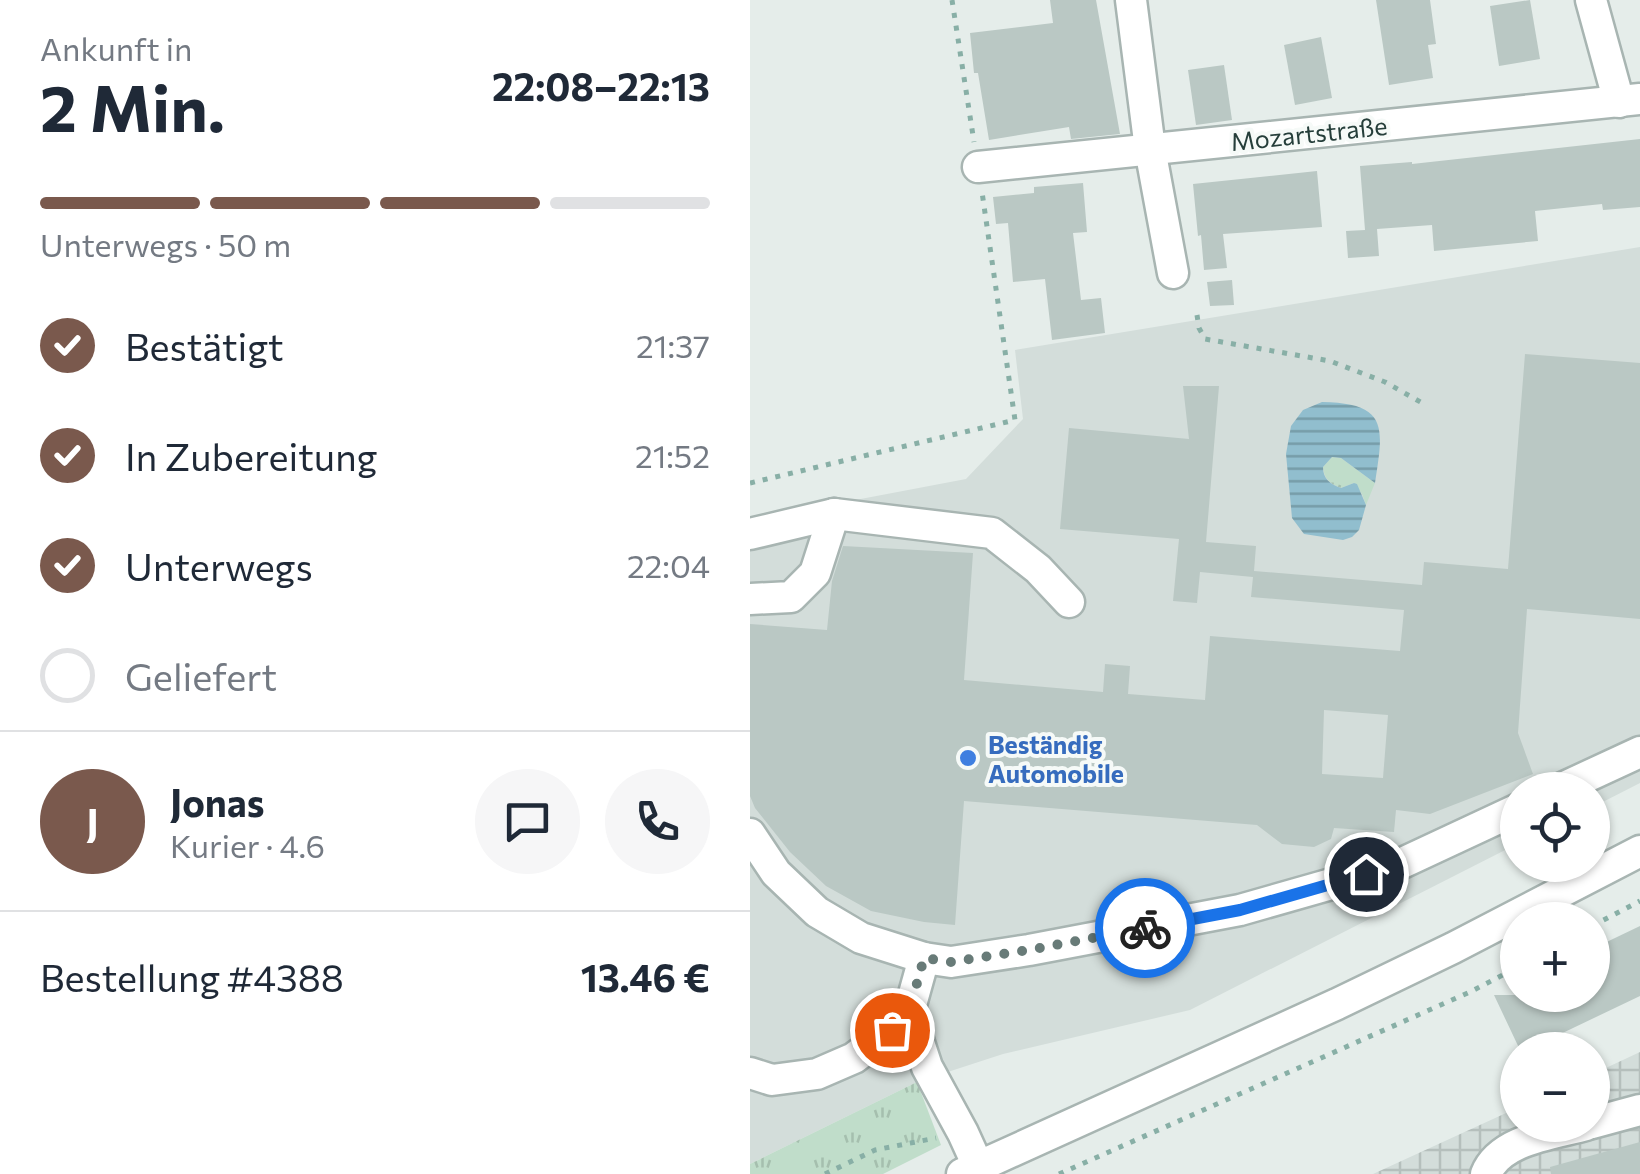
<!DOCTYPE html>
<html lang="de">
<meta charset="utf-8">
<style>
:root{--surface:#fff;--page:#f6f6f7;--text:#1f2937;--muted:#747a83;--line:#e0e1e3;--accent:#7a594d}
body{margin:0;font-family:Commissioner,sans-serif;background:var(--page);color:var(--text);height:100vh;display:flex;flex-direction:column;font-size:38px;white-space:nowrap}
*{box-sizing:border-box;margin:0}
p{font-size:32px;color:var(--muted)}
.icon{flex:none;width:55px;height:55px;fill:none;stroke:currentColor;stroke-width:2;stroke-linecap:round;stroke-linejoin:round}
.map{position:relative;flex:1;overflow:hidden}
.details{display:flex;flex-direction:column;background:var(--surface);width:750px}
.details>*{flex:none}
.tools{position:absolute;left:750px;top:772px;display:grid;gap:20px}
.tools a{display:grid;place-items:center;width:110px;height:110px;border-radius:50%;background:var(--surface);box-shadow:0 2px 8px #0004;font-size:50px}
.pin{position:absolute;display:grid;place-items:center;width:85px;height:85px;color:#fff;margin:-42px;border:5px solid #fff;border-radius:50%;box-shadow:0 2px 10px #0007}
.courier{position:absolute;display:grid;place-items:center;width:100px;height:100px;margin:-50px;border:8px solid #1a73e8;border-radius:50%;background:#fff;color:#222;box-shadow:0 2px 12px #0007}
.overview em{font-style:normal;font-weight:700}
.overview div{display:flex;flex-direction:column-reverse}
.overview{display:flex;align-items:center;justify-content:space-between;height:170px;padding:0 40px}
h1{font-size:65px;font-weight:700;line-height:75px}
.bar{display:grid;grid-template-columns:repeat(4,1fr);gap:15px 10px;align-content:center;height:120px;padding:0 40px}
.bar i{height:12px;border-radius:8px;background:var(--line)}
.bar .selected{background:var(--accent)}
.bar p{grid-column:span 4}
.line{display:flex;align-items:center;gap:25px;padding:0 40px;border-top:2px solid var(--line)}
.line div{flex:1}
.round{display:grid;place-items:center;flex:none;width:105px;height:105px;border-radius:52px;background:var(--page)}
ol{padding:0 40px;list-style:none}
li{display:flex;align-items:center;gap:30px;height:110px}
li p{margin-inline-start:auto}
li .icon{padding:10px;border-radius:50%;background:var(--accent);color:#fff;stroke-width:4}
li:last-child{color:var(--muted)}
li i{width:55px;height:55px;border:5px solid var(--line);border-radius:50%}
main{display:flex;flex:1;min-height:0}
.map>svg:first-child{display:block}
.built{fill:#d3ddda}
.industrial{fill:url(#industrial-grid)}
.grass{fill:url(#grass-tufts)}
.water{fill:url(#water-rules)}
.building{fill:#bac8c4;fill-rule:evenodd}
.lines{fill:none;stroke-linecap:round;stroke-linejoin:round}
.minor-casing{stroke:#a8b5b2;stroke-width:35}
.path{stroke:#88afa6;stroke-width:5;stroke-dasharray:5 8;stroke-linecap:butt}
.minor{stroke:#fff;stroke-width:30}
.done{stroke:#687b78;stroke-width:10;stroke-dasharray:0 18}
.route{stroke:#1a73e8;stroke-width:12}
.shop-dot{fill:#3f7fe0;stroke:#f6faf8;stroke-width:4}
.labels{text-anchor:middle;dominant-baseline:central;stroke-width:8;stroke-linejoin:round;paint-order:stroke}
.street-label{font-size:25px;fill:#253e3a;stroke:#f6faf8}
.shop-label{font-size:25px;font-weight:bold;fill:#366cbe;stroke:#f6faf8;text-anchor:start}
</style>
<main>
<section class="details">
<div class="overview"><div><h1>2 Min.</h1><p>Ankunft in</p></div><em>22:08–22:13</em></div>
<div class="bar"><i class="selected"></i><i class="selected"></i><i class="selected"></i><i></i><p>Unterwegs · 50 m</p></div>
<ol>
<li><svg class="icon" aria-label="check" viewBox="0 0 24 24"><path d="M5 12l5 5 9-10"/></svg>Bestätigt<p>21:37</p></li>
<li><svg class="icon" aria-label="check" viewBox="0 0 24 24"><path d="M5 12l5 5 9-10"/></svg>In Zubereitung<p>21:52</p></li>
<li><svg class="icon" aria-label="check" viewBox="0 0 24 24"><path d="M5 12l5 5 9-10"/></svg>Unterwegs<p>22:04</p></li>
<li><i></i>Geliefert</li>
</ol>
<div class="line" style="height:180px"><b class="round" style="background:var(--accent);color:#fff">J</b><div><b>Jonas</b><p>Kurier · 4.6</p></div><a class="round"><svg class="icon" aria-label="chat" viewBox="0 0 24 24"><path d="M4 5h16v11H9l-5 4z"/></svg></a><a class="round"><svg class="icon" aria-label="phone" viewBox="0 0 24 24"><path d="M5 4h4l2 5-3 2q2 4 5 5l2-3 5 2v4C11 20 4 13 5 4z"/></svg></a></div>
<div class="line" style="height:130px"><div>Bestellung #4388</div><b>13.46 €</b></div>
</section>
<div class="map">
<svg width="890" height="1174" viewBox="0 0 890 1174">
<defs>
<pattern id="industrial-grid" width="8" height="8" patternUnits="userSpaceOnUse" patternTransform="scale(2.5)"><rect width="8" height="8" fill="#d3ddda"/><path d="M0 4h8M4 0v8" fill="none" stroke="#b5bfbc"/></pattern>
<pattern id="grass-tufts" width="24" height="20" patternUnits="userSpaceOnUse" patternTransform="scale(2.5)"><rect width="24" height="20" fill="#c0ddca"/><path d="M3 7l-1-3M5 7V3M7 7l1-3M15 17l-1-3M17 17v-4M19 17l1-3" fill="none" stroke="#a5bfae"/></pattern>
<pattern id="water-rules" width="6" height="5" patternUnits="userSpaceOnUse" patternTransform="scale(2.5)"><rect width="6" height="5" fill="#91bece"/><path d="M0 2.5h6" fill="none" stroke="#769ca8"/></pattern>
</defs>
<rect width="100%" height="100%" fill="#e5edea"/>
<!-- built -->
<path class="built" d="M890,247V783L843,807L842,790H768L767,844L440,1010L253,1054L167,1082L0,1164V520L216,479L273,419L265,350Z"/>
<!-- industrial -->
<path class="industrial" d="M890,1052V1174H623L767,1108L768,1125H842L843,1074Z"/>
<!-- grass -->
<g class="grass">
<path d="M582,457L591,458L625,483L616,505L612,494L604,483L591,488C580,484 574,479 573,467Z"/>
<path d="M167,1082L191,1145L133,1174H0V1164Z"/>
</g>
<!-- water -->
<path class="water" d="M572,402C640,403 633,429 625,483L591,458L582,457L573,467C573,479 580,484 591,488L604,483L607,484L616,505L609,530L602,537L593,540L554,534L542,518L536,454L541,426L553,410Z"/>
<!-- building -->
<g class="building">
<path d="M300,0H346L370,134L321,139L319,127L239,140L228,73H224L220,33L303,23Z"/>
<path d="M626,0H680L686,44L678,45L683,78L639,85Z"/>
<path d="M780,0L790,59L749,66L740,6Z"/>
<path d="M571,37L582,98L545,105L534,45Z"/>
<path d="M474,65L482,120L446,125L438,70Z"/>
<path d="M890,139V207L853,210L852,204L785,211L788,241L684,251L682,225L627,229L629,256L598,258L596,231L615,230L610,166L662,162V164Z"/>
<path d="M567,171L572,227L473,234L477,268L454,270L451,235L448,236L443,184Z"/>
<path d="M333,183L337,232L323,233L331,300L351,298L355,333L302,340L295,279L263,282L258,223L246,224L243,197L284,193V187Z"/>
<path d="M482,280L484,305L460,306L457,282Z"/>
<path d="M775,354L890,363V619L777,609L768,733L783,774L680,814L646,810L644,832L584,828L581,839L564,847L532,844L507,825L214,801L205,925L174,922L121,911L76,886L40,852L5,808L0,796V624L77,630L82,581L93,546L223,553L214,680L353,692L355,664L380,666L378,694L455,700L460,636L650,651L654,610L501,597L503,577L450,572L447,603L423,601L429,539L310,529L319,428L439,439L433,386H469L456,542L506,546L504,571L672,585L674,562L758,569ZM574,710L638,715L633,778L572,774Z"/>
<path d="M890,926V996L777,1050H770L744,995H842V949Z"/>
<path d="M890,1142V1174H801L800,1167Z"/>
</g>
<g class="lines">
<defs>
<g id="minor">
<path d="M381,0L400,149L423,273"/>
<path d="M841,0L869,102"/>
<path d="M228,167L890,99"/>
<path d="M0,534L84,514"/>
<path d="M0,599L41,597L65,573L84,514L242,533L288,569L319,602"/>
<path d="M808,790L890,752"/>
<path d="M0,834L26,873L67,912L111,938L174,958L201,962L279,950L490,910L648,865L768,809"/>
<path d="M159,1012L177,1067L213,1133L228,1166"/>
<path d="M0,1073L22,1080L67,1074L104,1058L142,1029L159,1012L174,958"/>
<path d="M842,1123L890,1110"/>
<path d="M212,1174L587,1004L703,948L890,851"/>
<path d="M736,1174C750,1139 804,1134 836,1125"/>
</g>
</defs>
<!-- minor casing -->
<use href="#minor" class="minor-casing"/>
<!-- path -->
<g class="path">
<path d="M202,0L224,142"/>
<path d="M447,315L449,328L455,339L580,361L635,382L674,404"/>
<path d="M0,483L265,420L232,192"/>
<path d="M842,926L890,901"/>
<path d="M75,1174L125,1150L186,1138"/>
<path d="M309,1174L720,992L768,967"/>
</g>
<!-- minor -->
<use href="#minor" class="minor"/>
</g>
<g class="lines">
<!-- done -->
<path class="done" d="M142,1030L159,1012L174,958L201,962L279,950L395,928"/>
<!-- route -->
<path class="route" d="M395,928L490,910L616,874"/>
</g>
<!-- markers -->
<circle class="shop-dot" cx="218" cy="758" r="10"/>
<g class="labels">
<!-- street labels -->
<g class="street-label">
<text transform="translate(559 133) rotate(-6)">Mozartstraße</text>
</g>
<!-- shop labels -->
<g class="shop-label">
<text x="238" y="744">Beständig<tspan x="238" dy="29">Automobile</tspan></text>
</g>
</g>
</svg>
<div class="tools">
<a><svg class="icon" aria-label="locate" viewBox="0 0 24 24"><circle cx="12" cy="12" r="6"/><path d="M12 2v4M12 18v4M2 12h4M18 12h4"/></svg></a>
<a>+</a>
<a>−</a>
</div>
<div class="pin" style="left:142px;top:1030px;background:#ea580c"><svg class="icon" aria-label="bag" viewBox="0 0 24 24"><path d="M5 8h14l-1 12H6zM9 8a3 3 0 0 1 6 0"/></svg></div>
<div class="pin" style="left:616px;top:874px;background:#1f2937"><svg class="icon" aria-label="home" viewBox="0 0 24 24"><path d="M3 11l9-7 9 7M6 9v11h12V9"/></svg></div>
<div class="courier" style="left:395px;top:928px"><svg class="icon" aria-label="bike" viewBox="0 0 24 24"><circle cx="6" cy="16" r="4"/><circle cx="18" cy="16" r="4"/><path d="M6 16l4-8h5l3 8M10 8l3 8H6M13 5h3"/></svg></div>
</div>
</main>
